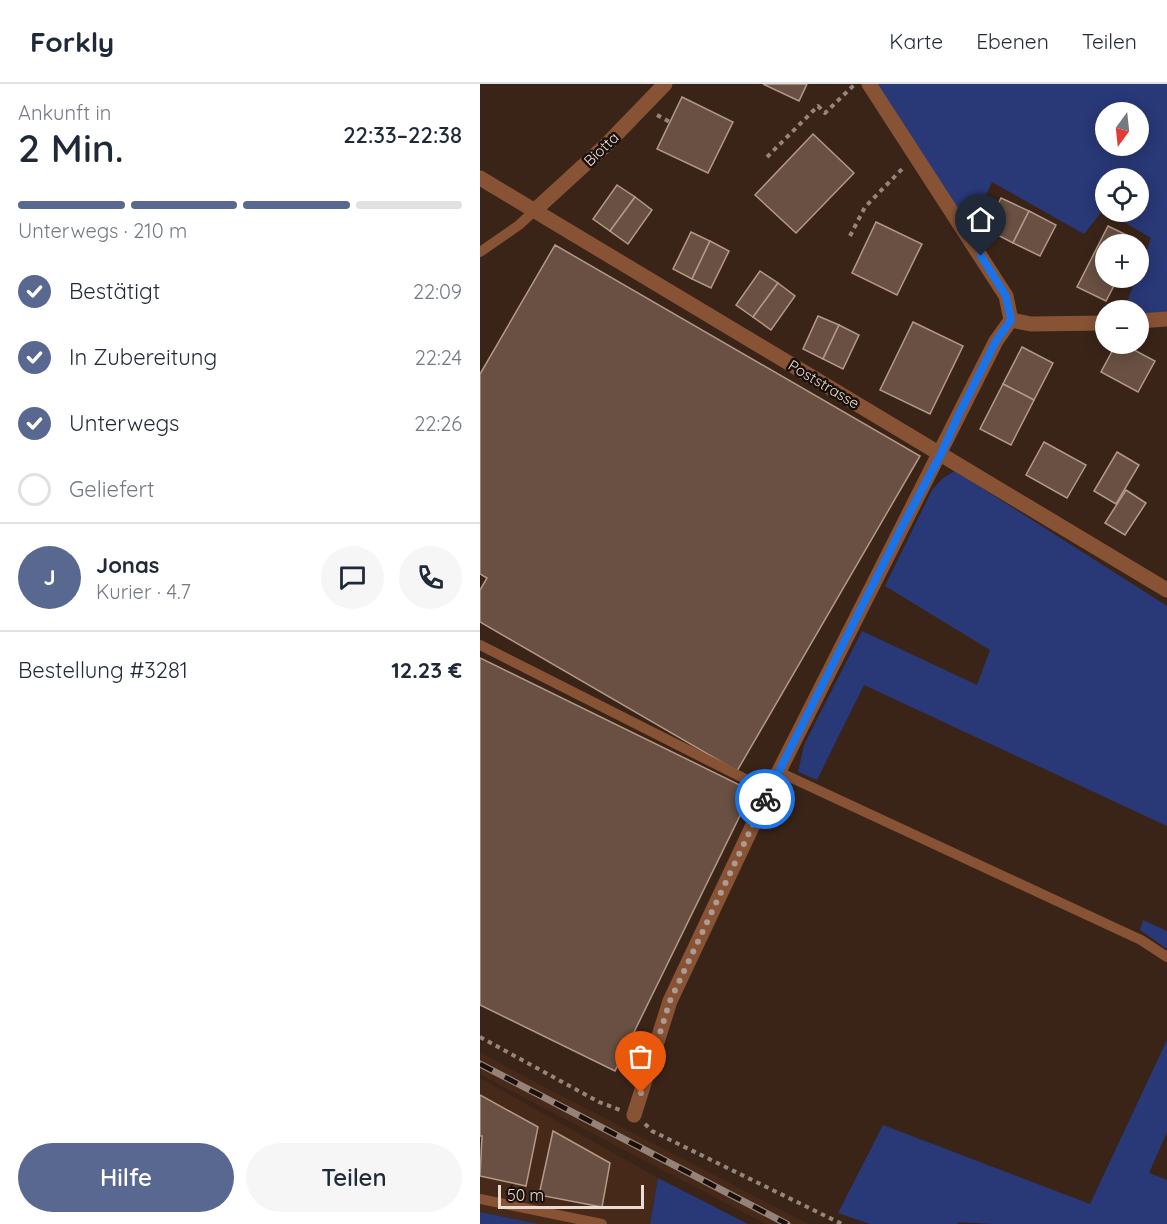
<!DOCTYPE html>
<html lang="de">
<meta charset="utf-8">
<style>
:root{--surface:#fff;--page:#f6f6f7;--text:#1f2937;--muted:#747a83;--line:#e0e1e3;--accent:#586890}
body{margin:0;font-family:Quicksand,sans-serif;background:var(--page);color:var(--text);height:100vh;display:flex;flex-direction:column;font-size:22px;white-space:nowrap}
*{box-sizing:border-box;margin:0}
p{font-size:20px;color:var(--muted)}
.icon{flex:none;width:33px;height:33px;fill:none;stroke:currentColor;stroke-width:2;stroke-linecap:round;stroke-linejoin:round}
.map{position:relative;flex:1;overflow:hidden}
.side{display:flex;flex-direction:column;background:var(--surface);width:480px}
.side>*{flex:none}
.needle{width:39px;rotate:195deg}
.fabs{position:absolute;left:615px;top:18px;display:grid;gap:12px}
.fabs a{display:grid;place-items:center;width:54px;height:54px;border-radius:50%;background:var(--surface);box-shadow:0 3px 15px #0003;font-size:30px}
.scale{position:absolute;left:18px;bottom:15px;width:146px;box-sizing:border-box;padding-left:6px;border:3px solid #eadbd3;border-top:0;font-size:16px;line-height:21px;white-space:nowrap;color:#eadbd3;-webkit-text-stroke:4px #1a100b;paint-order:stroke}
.pin{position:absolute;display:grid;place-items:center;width:51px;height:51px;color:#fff;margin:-62px -26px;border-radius:50% 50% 50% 0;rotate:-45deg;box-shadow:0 0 6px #0007}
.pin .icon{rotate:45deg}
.courier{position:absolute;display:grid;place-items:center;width:60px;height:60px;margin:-30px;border:4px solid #1a73e8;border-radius:50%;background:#fff;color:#222;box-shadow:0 2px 8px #0007}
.head em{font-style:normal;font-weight:600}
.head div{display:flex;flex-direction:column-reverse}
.head{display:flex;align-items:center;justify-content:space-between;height:102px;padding:0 18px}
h1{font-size:39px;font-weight:600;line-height:45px}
.bar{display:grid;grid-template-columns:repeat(4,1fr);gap:9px 6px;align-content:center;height:72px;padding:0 18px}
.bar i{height:8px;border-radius:4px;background:var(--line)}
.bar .selected{background:var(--accent)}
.bar p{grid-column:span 4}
.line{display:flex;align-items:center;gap:15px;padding:0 18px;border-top:2px solid var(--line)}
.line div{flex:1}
.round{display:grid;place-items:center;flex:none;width:63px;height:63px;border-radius:32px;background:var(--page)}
ol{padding:0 18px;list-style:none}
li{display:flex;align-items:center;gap:18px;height:66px}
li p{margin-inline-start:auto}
li .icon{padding:6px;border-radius:50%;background:var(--accent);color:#fff;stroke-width:4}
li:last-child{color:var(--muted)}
li i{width:33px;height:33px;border:3px solid var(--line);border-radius:50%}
.cta{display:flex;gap:12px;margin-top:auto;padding:12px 18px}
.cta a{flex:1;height:69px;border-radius:36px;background:var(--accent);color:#fff;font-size:24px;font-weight:600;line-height:69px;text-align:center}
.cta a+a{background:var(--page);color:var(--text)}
header{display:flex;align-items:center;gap:36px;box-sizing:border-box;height:84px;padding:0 30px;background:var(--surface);border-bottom:2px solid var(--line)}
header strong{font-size:28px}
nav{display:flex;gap:33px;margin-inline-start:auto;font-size:21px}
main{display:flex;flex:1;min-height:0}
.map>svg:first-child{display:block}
.built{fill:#462919}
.green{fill:#293877;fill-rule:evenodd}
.building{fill:#695042;stroke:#b49888;stroke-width:1.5}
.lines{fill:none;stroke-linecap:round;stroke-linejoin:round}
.path{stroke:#97857b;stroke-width:4;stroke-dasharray:4.5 4.5;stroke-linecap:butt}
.service{stroke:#885334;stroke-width:10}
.minor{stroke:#885334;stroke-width:15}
.rail-casing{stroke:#958379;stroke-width:7}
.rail{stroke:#1a100b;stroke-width:4.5;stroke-dasharray:14;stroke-linecap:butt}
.done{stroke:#ac9b92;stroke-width:6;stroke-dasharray:0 10.8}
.route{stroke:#1a73e8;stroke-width:8}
.labels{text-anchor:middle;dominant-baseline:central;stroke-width:5;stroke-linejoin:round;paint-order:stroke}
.street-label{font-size:15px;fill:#eadbd3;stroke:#1a100b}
</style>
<header>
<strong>Forkly</strong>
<nav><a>Karte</a><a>Ebenen</a><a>Teilen</a></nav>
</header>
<main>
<section class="side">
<div class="head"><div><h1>2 Min.</h1><p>Ankunft in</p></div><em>22:33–22:38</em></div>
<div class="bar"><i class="selected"></i><i class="selected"></i><i class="selected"></i><i></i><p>Unterwegs · 210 m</p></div>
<ol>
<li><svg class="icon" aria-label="check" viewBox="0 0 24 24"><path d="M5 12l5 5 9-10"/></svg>Bestätigt<p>22:09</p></li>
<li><svg class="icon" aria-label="check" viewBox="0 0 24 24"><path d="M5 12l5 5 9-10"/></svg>In Zubereitung<p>22:24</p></li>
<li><svg class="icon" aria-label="check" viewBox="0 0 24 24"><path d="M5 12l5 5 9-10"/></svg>Unterwegs<p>22:26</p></li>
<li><i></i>Geliefert</li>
</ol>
<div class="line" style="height:108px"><b class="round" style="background:var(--accent);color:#fff">J</b><div><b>Jonas</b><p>Kurier · 4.7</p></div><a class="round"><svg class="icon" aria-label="chat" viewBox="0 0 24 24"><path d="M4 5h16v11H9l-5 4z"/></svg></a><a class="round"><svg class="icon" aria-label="phone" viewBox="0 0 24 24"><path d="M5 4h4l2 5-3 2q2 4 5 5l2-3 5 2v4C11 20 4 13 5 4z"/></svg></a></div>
<div class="line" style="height:78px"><div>Bestellung #3281</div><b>12.23 €</b></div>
<div class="cta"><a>Hilfe</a><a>Teilen</a></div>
</section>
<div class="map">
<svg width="687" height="1140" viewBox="0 0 687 1140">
<rect width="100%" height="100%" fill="#3a2418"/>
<!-- built -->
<g class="built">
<path d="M0,968L28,984L328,1140H286L18,1000L0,990Z"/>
<path d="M0,994L178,1094L170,1140H59L0,1128Z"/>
</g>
<!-- green -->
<g class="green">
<path d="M389,0H687V235L659,237L658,226H644L656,194H658L659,188L671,154L627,128H658V94H626L625,127L623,126L604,150L512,98L488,152ZM626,28H658V62H626Z"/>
<path d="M475,387L687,522V742L384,601L337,696L318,688L324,661L382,547L497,601L510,566L405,502L452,406L463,394Z"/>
<path d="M663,836L687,847V865L660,846Z"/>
<path d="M687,956V1048L669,1089L687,1096V1140H512L479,1138L477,1140H390L358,1129L403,1041L610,1120Z"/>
<path d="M178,1094L268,1140H170Z"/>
<path d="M0,1128L59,1140H0Z"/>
</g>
<!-- building -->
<g class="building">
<path d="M283,0H327L319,17Z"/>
<path d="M202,13L253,38L228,89L177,65Z"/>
<path d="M333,50L374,89L316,149L275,111Z"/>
<path d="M137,101L155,113L130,147L113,135Z"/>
<path d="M155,113L172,126L148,160L130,147Z"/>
<path d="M521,114L549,127L533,159L506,145Z"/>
<path d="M549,127L576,141L560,172L533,159Z"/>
<path d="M396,138L442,160L417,211L372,189Z"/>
<path d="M628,142L657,156L655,160H626V194H638L626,217L597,203Z"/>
<path d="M211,148L230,157L212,195L193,185Z"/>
<path d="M230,157L249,167L231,204L212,195Z"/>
<path d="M75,161L440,372L257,687L0,538V506L7,494L0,490V290Z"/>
<path d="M280,187L298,199L273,233L256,221Z"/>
<path d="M298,199L315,212L291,246L273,233Z"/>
<path d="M338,232L359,241L343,275L323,265Z"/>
<path d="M433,238L483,262L450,330L400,306Z"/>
<path d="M359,241L379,251L363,285L343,275Z"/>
<path d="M636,260H643L675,277L658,308L621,288Z"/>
<path d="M542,263L573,279L554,316L523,300Z"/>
<path d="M523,300L554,316L531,361L500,345Z"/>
<path d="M564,358L606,381L587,414L546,391Z"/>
<path d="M637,368L659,381L636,420L614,407Z"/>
<path d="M646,406L666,419L645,451L625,439Z"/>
<path d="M0,574L272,707L135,987L0,921Z"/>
<path d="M0,1011L58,1043L46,1102L0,1092L2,1052H0Z"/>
<path d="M73,1047L130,1079L122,1123L59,1111Z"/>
</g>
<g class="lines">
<!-- path -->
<g class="path">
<path d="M177,31L190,38"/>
<path d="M287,73L338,22L345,29L374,1"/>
<path d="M370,152L385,123L424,83"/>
<path d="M0,953L119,1018L140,1026"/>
<path d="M165,1040L172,1047L362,1140"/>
</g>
<!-- service -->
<g class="service">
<path d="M0,168L39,141L54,127"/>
<path d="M0,561L289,707"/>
<path d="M299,688L661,856L687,873"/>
<path d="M0,1115L122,1140"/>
</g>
<!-- minor -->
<g class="minor">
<path d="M389,0L526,212L531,236"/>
<path d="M0,94L687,506"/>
<path d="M54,127L126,61L185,0"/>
<path d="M658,237L687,235"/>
<path d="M154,1031L190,917L289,707L516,257L531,236L551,240L626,239"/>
</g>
<defs>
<path id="rail" d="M0,980L307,1140"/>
</defs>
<!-- rail casing -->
<use href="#rail" class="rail-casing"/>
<!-- rail -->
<use href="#rail" class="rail"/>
</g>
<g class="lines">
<!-- done -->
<path class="done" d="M161,1009L190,917L285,715"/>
<!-- route -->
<path class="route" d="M285,715L423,441L461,370L479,330L516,257L531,236L526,212L501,172"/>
</g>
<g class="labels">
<!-- street labels -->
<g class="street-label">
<text transform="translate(121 65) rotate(-44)">Biotta</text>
<text transform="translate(344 300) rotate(31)">Poststrasse</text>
</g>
</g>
</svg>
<div class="fabs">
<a><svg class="needle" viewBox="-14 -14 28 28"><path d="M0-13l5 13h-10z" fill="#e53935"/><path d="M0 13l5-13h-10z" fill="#747a83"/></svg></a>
<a><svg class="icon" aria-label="locate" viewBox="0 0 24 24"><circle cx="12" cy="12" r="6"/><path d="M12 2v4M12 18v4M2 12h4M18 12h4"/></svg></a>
<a>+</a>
<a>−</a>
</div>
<div class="scale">50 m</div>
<div class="pin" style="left:161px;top:1009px;background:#ea580c"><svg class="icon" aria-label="bag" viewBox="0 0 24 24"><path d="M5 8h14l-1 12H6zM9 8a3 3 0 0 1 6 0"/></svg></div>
<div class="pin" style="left:501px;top:172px;background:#1f2937"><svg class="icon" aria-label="home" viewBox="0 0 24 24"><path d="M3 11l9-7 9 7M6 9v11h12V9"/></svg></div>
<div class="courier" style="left:285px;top:715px"><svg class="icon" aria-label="bike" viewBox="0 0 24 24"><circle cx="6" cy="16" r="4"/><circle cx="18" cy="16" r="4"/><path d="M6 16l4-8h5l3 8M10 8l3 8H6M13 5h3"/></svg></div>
</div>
</main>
